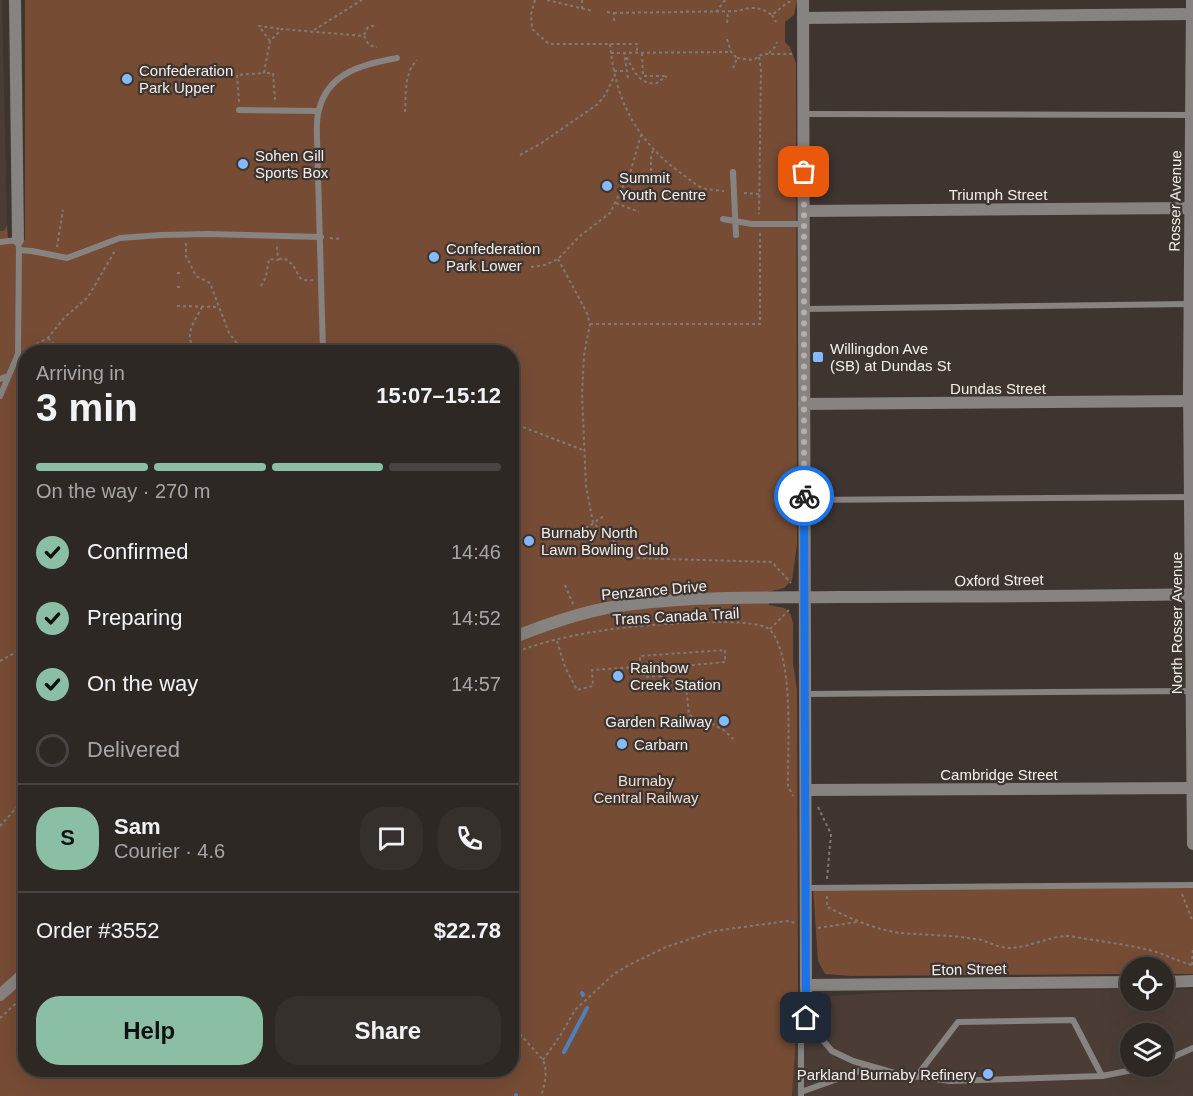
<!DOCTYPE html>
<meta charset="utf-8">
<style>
:root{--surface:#2e2825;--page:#36302d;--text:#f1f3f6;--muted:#a7a6a7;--line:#494442;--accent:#8abfa5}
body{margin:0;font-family:Arial,sans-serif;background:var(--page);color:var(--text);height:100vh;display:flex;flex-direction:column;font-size:22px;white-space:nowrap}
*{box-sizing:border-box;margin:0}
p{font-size:20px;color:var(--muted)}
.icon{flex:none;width:33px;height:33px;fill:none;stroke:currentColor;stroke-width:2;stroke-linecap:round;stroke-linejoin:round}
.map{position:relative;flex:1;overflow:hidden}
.details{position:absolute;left:18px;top:345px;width:501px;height:732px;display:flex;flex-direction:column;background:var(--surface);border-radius:24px;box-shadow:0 6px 24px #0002,0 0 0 2px var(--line)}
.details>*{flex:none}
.tools{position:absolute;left:1120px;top:957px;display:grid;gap:12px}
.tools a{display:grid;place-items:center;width:54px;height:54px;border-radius:50%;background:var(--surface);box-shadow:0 6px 24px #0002,0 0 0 2px var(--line);font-size:30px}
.pin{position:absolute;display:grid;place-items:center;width:51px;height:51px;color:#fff;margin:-26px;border-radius:12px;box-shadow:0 3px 9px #0006}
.courier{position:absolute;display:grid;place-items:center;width:60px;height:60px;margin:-30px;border:4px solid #1a73e8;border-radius:50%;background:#fff;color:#222;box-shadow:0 2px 8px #0007}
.summary em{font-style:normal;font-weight:600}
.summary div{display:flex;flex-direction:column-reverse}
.summary{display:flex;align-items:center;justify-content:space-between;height:102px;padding:0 18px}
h1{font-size:39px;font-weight:600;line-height:45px}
.bar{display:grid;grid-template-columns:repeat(4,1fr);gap:9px 6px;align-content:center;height:72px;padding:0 18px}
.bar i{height:8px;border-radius:4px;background:var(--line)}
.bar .selected{background:var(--accent)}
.bar p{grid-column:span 4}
.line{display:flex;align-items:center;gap:15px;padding:0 18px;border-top:2px solid var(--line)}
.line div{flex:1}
.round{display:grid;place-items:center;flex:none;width:63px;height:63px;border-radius:24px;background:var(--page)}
ol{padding:0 18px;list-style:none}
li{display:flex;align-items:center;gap:18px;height:66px}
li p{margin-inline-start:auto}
li .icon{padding:6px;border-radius:50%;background:var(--accent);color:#111;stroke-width:4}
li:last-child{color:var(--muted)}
li i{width:33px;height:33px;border:3px solid var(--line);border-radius:50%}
.action{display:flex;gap:12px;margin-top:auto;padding:12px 18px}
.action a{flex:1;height:69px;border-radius:24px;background:var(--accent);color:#111;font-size:24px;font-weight:600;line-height:69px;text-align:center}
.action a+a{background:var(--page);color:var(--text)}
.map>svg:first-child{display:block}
.built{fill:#4b3d36;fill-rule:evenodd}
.green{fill:#764c35;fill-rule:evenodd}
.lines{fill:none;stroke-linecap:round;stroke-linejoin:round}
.stream{stroke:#4f80bc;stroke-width:4}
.path{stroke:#817975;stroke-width:2;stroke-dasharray:3 3;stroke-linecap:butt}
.service{stroke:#878380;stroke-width:6}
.minor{stroke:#878380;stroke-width:12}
.tertiary{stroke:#878380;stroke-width:12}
.done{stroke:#b5aeab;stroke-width:6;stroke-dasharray:0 10.8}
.route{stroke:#1a73e8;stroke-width:8}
.poi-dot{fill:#86bbfb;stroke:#3e3531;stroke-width:2}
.labels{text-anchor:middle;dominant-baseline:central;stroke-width:4.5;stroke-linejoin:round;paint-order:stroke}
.poi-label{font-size:15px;fill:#f5efec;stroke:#3e3531;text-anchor:start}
.street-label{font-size:15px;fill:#f5efec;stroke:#3e3531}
.park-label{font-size:15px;fill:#f1dcd1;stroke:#3e3531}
</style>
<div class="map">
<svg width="1193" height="1096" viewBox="0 0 1193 1096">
<rect width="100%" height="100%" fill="#3e3531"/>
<!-- built -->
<g class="built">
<path d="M0,0H2L7,225L4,231H0Z"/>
<path d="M1131,989V1000H1164V989H1193V1096H792L798,1005L821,1006L825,999L832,996L894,992ZM1131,1034H1164V1066H1131Z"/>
</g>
<!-- green -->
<g class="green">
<path d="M25,0H797L794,15L785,22V42L790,47L796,63L797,544L792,580L784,588L768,592L769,605L785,608L791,615L793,623V663L797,690L798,1005L792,1096H0V231H4L7,225L8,238L25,240ZM26,352H512V1070H26Z"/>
<path d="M1193,885V974H1164V968H1131V974L851,976L825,974L818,961L813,887Z"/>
</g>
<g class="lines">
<!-- stream -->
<g class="stream">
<path d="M582,993L583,995"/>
<path d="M564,1052L587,1008"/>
<path d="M516,1095V1096"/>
</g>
<!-- path -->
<g class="path">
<path d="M535,0L531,14L532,29L549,44H637V53"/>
<path d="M547,0L593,11"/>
<path d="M582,0V9"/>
<path d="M607,12L614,13V24"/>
<path d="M716,12L725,0"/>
<path d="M614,13L739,11C752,6 760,7 772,15L788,2H791"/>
<path d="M772,15L776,22"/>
<path d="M727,23L728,11"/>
<path d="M314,30L362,0"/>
<path d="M364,35L368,27L377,25"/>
<path d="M364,36L369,45L377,47"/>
<path d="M727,39L731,52L737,58L732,71"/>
<path d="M270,41L259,26L282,29"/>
<path d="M610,44C615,99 636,141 682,174C688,178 694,184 701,187C707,190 717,190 724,191"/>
<path d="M611,53L731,52"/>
<path d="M642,53L643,76H665"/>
<path d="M769,53L775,47L777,42"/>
<path d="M759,57L761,70L759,214"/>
<path d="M737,58L753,60L763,54H793"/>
<path d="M614,71H626"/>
<path d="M628,78L624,53C634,69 636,82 655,84L667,76"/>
<path d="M275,100L273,73H264L270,41L282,29L364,36"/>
<path d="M239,102L237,75L264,73"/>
<path d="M405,112C406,94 404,73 417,60"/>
<path d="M520,155L540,144L598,104L605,95L615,75"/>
<path d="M651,183V157L653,150"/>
<path d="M744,193L759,194"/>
<path d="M616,203L639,212"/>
<path d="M330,238L342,239"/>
<path d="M186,243V256L196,276L210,283L229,333L236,342L251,352"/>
<path d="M57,247L63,210"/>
<path d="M279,259L284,258L293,265L300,278L308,281L313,280"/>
<path d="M558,259L587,313L590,324L584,355L582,394L586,486L593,523L633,558L772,562L791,583"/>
<path d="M531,267L545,265L558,259L580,236L610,213L631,170L641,135"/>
<path d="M177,273H180"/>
<path d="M261,286L266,277L269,259L278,260L277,246"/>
<path d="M177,287H180"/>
<path d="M177,306L218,307"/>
<path d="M590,324H760V233"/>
<path d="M48,338L62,352"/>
<path d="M26,350L48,338L64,318L88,297L116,249"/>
<path d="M199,352C181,339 194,322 202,307"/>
<path d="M512,423L583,450"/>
<path d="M569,535C586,530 590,525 604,516"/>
<path d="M565,585L573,604"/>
<path d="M770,629L789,610"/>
<path d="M557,641L565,667L577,690L593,686L592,670L640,667L643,666L644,677L662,676V668L725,662V650L640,656V667"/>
<path d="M512,654C536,643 573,635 600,631C625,626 756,614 770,630C795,657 787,750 788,786L793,796"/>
<path d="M0,661L26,647"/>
<path d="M662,676L663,681L679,680L686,686L689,715L715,725L725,731L733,739"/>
<path d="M818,807L831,834L827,879"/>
<path d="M0,826L26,797"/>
<path d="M1182,894L1193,922"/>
<path d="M827,896V907C850,918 875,930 901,933C926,935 951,935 975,939C987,940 999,949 1011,948C1031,947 1049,936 1069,936C1097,941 1126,944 1153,951C1167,955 1179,962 1193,965"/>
<path d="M818,928L857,922"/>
<path d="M1192,965L1193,947"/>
<path d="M0,1018L26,994"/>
<path d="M512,1025L543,1060C548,1073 545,1083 541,1096"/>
<path d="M543,1060L560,1036L575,1010L614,974L629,965L666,947L714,931L787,921L795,923"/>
</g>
<!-- service -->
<g class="service">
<path d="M239,110L318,111"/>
<path d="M803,114L1191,115"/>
<path d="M733,172L736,235"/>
<path d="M723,219L752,224H803"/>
<path d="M0,242L18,240L19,250L18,354L0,396"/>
<path d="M19,250L32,251L67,258L120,238L161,235L208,234L321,237"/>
<path d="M804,309L1190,304"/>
<path d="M323,352L317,139C317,129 316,119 319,110C328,72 364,64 397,58"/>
<path d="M0,379L8,376"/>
<path d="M805,500L1191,497"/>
<path d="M805,694L1192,691"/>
<path d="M806,888L1193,885"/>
<path d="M1164,1061L1193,1048"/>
<path d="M916,1077L958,1022L1073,1020L1102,1076"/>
<path d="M801,1092L871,1067"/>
<path d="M801,1096V1035L807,1022L832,1051L853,1061L898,1074L950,1081L1102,1076L1153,1066"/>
</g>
<!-- minor -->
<g class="minor">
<path d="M15,0L18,240"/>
<path d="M1192,0L1189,389L1193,844"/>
<path d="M803,18L1193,14"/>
<path d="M804,211L1193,208"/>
<path d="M804,404L1193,401"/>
<path d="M512,638C542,626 574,614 607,608C682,595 762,598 838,597C956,596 1075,597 1193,594"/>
<path d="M806,790L1193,788"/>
<path d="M1164,982L1193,981"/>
<path d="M0,995L26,972"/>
<path d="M807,1022L806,985L1131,982"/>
</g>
<!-- tertiary -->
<path class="tertiary" d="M803,0L806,985"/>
</g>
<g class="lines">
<!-- done -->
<path class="done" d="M804,172V496"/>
<!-- route -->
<path class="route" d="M804,496L806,1018"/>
</g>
<!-- markers -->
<g class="poi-dot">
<circle cx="127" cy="79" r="6"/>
<circle cx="243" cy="164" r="6"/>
<circle cx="607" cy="186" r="6"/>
<circle cx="434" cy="257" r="6"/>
<rect x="812" y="351" width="12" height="12" rx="3"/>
<circle cx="529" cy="541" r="6"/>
<circle cx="618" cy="676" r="6"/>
<circle cx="724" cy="721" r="6"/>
<circle cx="622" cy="744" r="6"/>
<circle cx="988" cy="1074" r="6"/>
</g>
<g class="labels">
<!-- poi labels -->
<g class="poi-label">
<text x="139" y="70">Confederation<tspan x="139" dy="17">Park Upper</tspan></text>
<text x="255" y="155">Sohen Gill<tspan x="255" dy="17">Sports Box</tspan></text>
<text x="619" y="177">Summit<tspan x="619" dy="17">Youth Centre</tspan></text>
<text x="446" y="248">Confederation<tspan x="446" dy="17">Park Lower</tspan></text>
<text x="830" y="348">Willingdon Ave<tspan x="830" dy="17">(SB) at Dundas St</tspan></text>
<text x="541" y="532">Burnaby North<tspan x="541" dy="17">Lawn Bowling Club</tspan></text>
<text x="630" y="667">Rainbow<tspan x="630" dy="17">Creek Station</tspan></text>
<text x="712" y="721" text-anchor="end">Garden Railway</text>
<text x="634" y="744">Carbarn</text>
<text x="976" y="1074" text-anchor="end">Parkland Burnaby Refinery</text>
</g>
<!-- street labels -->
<g class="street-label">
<text x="998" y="194">Triumph Street</text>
<text transform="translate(1175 201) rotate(-89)">Rosser Avenue</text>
<text x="998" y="388">Dundas Street</text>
<text transform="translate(999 580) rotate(-1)">Oxford Street</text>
<text transform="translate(654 590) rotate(-5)">Penzance Drive</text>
<text transform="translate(676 616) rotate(-3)">Trans Canada Trail</text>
<text transform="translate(1176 623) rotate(-90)">North Rosser Avenue</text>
<text x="999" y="774">Cambridge Street</text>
<text transform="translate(969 969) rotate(-1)">Eton Street</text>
</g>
<!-- park labels -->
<g class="park-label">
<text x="646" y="780">Burnaby<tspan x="646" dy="17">Central Railway</tspan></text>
</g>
</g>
</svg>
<div class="tools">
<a><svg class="icon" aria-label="locate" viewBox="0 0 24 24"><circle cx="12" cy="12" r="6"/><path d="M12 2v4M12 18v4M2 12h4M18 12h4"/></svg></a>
<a><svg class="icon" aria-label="layers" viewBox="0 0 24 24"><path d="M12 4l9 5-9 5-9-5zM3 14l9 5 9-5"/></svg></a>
</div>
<div class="pin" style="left:804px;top:172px;background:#ea580c"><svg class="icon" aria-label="bag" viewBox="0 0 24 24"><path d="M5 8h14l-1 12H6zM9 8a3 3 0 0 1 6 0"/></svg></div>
<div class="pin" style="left:806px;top:1018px;background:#1f2937"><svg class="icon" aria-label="home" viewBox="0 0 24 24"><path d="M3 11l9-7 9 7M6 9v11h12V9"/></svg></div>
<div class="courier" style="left:804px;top:496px"><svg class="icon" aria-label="bike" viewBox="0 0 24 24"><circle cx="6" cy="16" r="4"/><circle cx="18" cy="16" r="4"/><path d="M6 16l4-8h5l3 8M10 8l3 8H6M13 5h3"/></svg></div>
<section class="details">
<div class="summary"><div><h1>3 min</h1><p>Arriving in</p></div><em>15:07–15:12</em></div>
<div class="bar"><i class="selected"></i><i class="selected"></i><i class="selected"></i><i></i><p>On the way · 270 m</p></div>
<ol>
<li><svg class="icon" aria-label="check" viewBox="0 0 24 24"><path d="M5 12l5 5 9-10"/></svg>Confirmed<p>14:46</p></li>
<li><svg class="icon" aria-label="check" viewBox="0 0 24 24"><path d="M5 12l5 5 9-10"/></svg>Preparing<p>14:52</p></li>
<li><svg class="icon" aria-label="check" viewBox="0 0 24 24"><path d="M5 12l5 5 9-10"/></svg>On the way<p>14:57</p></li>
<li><i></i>Delivered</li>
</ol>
<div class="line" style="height:108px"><b class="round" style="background:var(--accent);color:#111">S</b><div><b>Sam</b><p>Courier · 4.6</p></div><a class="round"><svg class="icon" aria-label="chat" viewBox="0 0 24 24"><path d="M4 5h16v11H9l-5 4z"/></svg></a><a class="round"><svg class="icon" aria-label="phone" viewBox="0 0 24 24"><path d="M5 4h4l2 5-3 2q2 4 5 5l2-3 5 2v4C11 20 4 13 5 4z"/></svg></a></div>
<div class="line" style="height:78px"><div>Order #3552</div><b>$22.78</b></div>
<div class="action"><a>Help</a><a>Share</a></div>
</section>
</div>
